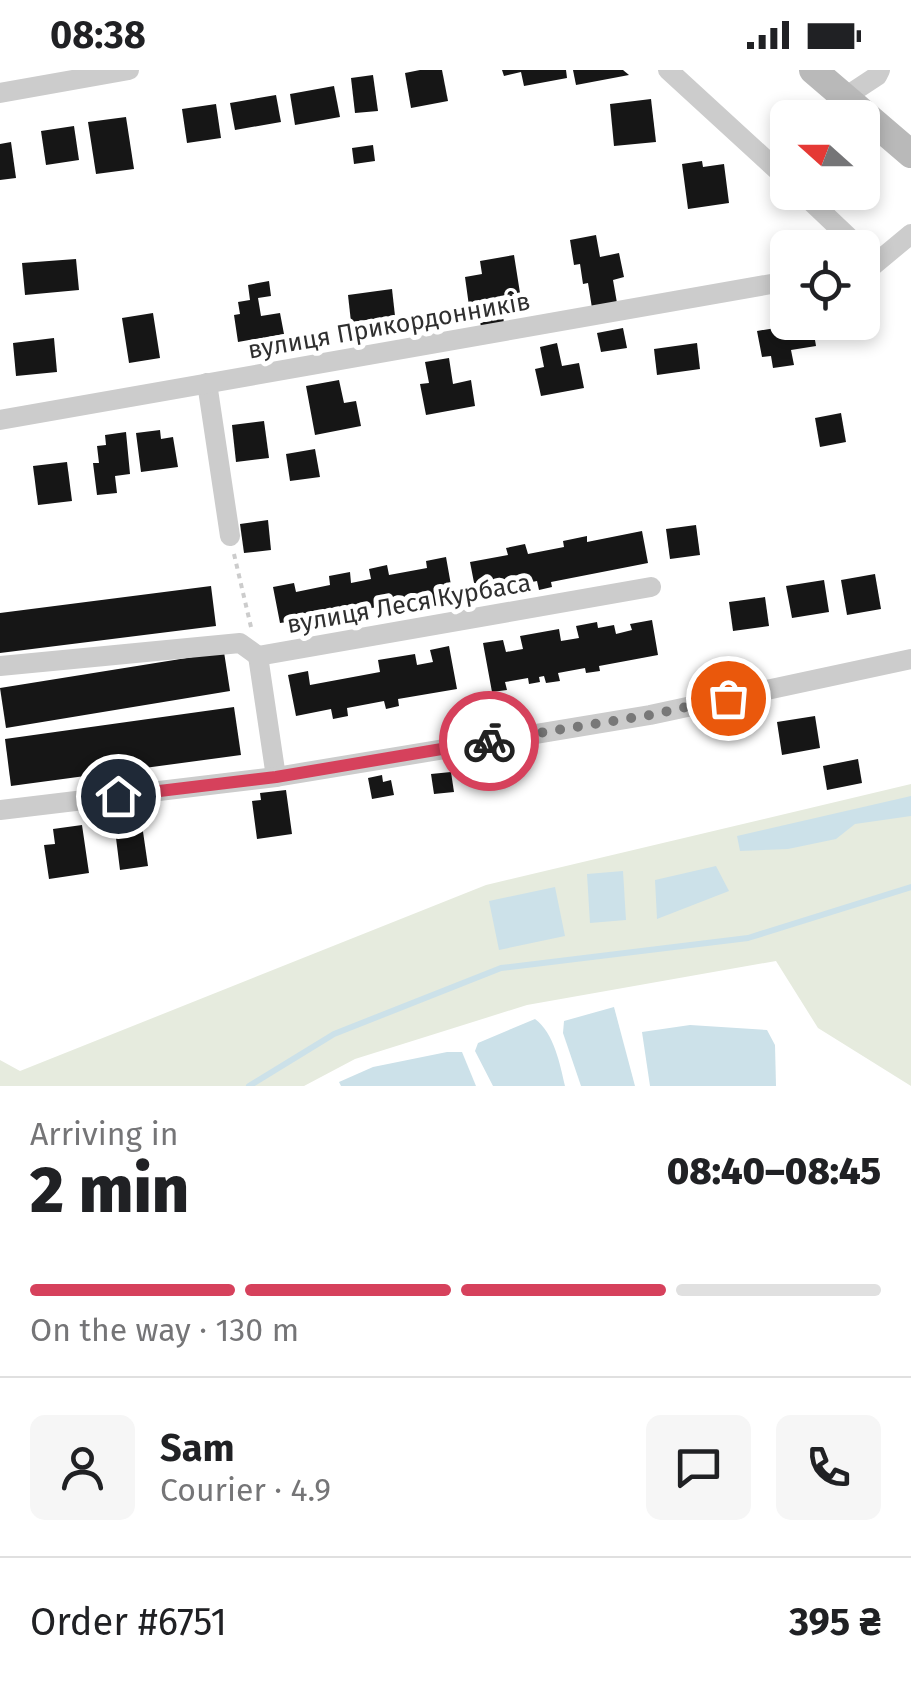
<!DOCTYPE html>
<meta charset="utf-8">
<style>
:root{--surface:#fff;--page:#f6f6f6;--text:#202124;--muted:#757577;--line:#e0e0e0;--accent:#d6415c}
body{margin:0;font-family:"Fira Sans",sans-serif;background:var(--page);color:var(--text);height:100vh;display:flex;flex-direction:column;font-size:38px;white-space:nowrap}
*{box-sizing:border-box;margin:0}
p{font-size:32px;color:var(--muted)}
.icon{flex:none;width:55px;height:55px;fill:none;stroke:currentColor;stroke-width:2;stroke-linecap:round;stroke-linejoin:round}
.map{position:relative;height:1016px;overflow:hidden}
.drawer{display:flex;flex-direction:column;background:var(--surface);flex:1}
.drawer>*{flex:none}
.needle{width:65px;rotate:291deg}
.fabs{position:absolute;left:770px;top:30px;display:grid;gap:20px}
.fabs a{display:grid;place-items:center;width:110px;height:110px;border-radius:15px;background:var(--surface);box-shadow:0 5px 15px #0003;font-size:50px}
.pin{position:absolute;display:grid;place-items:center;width:85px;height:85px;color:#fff;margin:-42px;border:5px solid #fff;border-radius:50%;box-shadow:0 2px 10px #0007}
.courier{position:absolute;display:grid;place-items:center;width:100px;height:100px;margin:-50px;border:8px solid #d6415c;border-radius:50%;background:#fff;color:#222;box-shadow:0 2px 12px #0007}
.head em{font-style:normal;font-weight:800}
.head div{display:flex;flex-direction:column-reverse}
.head{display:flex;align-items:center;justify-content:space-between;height:170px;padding:0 30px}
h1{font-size:65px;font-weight:800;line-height:75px}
.bar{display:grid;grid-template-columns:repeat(4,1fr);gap:15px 10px;align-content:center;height:120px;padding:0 30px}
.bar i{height:12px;border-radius:8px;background:var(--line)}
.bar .current{background:var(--accent)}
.bar p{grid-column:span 4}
.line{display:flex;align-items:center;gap:25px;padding:0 30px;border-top:2px solid var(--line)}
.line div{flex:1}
.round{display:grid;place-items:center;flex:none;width:105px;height:105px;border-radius:15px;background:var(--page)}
.status{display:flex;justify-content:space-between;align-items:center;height:70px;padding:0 50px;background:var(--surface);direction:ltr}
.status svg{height:28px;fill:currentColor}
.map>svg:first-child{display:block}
.green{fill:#e6ebde}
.water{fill:#cce1e9}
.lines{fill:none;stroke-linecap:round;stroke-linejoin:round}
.stream{stroke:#cce1e9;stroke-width:6}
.building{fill:#161616}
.path{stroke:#ccc;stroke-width:4;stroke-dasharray:5 5;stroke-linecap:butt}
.minor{stroke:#ccc;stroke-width:20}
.secondary{stroke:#b9b9b9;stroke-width:28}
.done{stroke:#787878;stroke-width:10;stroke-dasharray:0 18}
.route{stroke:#d6415c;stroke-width:12}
.labels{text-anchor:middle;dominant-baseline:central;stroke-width:10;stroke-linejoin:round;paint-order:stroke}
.street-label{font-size:25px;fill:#2f2f2f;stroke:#fff}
</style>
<div class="status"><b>08:38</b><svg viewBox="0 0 49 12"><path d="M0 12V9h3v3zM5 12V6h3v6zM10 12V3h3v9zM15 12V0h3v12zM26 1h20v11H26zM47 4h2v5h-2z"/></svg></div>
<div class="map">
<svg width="911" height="1016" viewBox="0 0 911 1016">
<rect width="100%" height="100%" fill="#fff"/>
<!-- green -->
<path class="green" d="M911,714V1016L818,958L776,891L527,935L355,989L304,1016H0V990L20,1001L486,815Z"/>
<!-- water -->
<g class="water">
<path d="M911,726V746L855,754L836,769L788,779L740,781L737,766Z"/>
<path d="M716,796L729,821L657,849L655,810Z"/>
<path d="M623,801L626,850L590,853L587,804Z"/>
<path d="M555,817L565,866L499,880L489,831Z"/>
<path d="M614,937L635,1016H581L563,963L564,951Z"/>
<path d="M535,949C554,963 560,994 565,1016H493L475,981L478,973Z"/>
<path d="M690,955L767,960L775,975L776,1016H650L642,962Z"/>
<path d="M447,982H462L476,1016H341L339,1012L373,997Z"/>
</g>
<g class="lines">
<!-- stream -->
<path class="stream" d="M249,1016L334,964L501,898L748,868L911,817"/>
</g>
<!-- building -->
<g class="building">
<path d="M420,0H442L448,31L411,38L405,3Z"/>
<path d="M502,0H566L567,8L524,16L521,2L504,6Z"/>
<path d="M573,0H623L629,5L576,15Z"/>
<path d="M373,5L378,41L355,43L351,8Z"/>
<path d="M334,16L340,47L295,55L290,24Z"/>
<path d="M276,25L281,52L235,60L230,33Z"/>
<path d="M651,29L656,72L614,76L610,34Z"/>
<path d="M216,34L221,68L187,73L182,39Z"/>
<path d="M126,47L134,99L96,104L88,52Z"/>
<path d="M74,56L79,90L46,95L41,61Z"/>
<path d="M11,72L16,108L0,110V74Z"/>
<path d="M373,75L375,91L354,94L352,78Z"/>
<path d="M702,91L703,97L724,94L729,133L688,139L682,94Z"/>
<path d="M596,165L600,187L619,183L624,207L613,210L617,233L592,238L588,213L583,214L580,194L574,195L570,170Z"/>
<path d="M514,185L520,223L500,226L504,253L481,257L477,235L469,236L465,207L482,204L480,191Z"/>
<path d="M76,189L79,220L25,225L22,193Z"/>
<path d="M269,211L271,226L258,228L261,246L280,243L284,264L238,272L234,245L240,244L238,232L250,230L248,215Z"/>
<path d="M392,219L395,246L351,252L348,225Z"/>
<path d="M153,243L160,288L129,293L122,248Z"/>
<path d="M812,252L816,276L791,280L794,295L773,298L771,286L762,287L757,261Z"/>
<path d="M623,258L627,278L601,282L597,263Z"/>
<path d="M54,268L57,302L16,306L13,273Z"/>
<path d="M557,273L562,296L579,293L584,318L541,326L535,299L544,297L540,277Z"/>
<path d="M697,273L700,299L657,305L654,279Z"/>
<path d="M449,288L453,314L471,310L475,336L426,345L420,314L429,313L425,292Z"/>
<path d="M339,310L344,333L356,331L361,356L315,365L306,316Z"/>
<path d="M841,343L846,372L820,377L815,348Z"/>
<path d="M264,351L269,388L236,392L232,355Z"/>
<path d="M160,360L161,369L173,367L178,397L141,402L136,363Z"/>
<path d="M126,362L130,404L115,406L117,423L97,425L93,393H99L97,376L106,375L105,365Z"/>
<path d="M315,379L320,407L290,411L286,384Z"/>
<path d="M67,392L72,431L38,435L33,396Z"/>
<path d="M268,450L271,480L244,483L240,454Z"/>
<path d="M696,455L700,485L670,489L666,459Z"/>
<path d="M642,461L648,493L551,512L552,517L539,520L537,511L476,523L470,492L508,485L506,478L525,474L528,484L564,477L563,471L587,466V472Z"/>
<path d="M446,487L454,532L434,536L432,527L390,536L391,543L379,546L377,537L331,546L332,553L320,555L319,546L299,550L300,558L289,560L287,552L280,553L273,517L294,513L296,522L330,515L329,506L350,502L351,513L371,509L369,499L387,495L389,505L427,498L426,491Z"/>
<path d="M875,504L881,539L847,545L841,510Z"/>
<path d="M824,510L829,542L792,548L786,516Z"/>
<path d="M211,516L216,556L0,583V543Z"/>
<path d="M765,527L769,556L733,561L729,532Z"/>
<path d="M652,550L658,585L599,596L600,601L586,603L585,598L558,603L560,611L546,613L544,606L539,607L540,612L529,614L528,608L505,612L507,620L492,622L483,573L503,570L506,582L523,579L520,566L559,559L561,571L579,568L576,556L597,552L598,558L614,555L616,564L632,560L630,554Z"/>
<path d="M449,576L457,619L398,629L399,636L386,639L384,631L347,638L348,646L333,649L331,639L296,646L288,605L308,601L310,615L380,602L378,590L415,584L417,595L433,592L430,580Z"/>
<path d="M224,582L230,621L6,658L0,618Z"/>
<path d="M234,637L241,685L11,716L5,669Z"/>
<path d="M815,646L820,678L782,685L777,652Z"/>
<path d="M858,689L862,713L827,720L823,696Z"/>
<path d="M451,702L454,722L434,724L431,704Z"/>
<path d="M382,705L383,712L391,710L394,725L372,729L368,708Z"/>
<path d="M286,720L292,764L257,769L252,731L261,730L260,723Z"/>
<path d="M141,748L148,796L120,800L114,752Z"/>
<path d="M82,755L89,803L49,809L44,775L55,774L53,759Z"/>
</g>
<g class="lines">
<!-- path -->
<path class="path" d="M234,484L251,557"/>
<!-- minor -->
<g class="minor">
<path d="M668,0L788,110"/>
<path d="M0,23L129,0"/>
<path d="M845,27L877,6L880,0"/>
<path d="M801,122L860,178"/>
<path d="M862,199L870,198L911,164"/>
<path d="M207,313L230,466"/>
<path d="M0,350L788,211"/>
<path d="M258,586L276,707"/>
<path d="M0,596L240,573L258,586L651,517"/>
<path d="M0,740L276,707L650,645L911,589"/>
</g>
<!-- secondary -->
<path class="secondary" d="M813,0L911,84"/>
</g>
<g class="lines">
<!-- done -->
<path class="done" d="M489,671L650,645L728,628"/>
<!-- route -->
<path class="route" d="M118,726L276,707L489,671"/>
</g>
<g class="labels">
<!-- street labels -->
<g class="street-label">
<text transform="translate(389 256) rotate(-10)">вулиця Прикордонників</text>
<text transform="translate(409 534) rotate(-10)">вулиця Леся Курбаса</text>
</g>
</g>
</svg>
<div class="fabs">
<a><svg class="needle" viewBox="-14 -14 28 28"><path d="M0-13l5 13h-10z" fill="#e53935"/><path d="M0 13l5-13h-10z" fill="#757577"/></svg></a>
<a><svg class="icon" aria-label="locate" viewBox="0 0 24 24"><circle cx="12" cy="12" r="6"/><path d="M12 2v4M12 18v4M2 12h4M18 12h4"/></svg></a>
</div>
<div class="pin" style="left:728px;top:628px;background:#ea580c"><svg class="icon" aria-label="bag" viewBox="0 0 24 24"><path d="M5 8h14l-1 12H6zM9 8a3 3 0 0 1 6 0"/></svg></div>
<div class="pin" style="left:118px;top:726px;background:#1f2937"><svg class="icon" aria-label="home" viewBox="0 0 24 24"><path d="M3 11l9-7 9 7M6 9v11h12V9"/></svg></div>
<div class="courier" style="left:489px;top:671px"><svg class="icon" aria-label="bike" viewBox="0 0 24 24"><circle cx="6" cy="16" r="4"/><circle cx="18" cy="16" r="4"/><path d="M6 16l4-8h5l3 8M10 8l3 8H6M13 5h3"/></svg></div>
</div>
<section class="drawer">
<div class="head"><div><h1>2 min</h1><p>Arriving in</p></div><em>08:40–08:45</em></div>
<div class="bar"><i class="current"></i><i class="current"></i><i class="current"></i><i></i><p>On the way · 130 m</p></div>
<div class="line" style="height:180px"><a class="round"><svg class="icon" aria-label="person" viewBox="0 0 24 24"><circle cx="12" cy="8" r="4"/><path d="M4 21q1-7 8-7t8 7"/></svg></a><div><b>Sam</b><p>Courier · 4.9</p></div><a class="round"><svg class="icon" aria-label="chat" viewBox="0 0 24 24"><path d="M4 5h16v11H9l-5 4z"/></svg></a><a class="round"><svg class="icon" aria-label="phone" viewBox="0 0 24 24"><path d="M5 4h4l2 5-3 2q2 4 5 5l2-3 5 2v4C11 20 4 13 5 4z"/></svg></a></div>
<div class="line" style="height:130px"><div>Order #6751</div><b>395 ₴</b></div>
</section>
